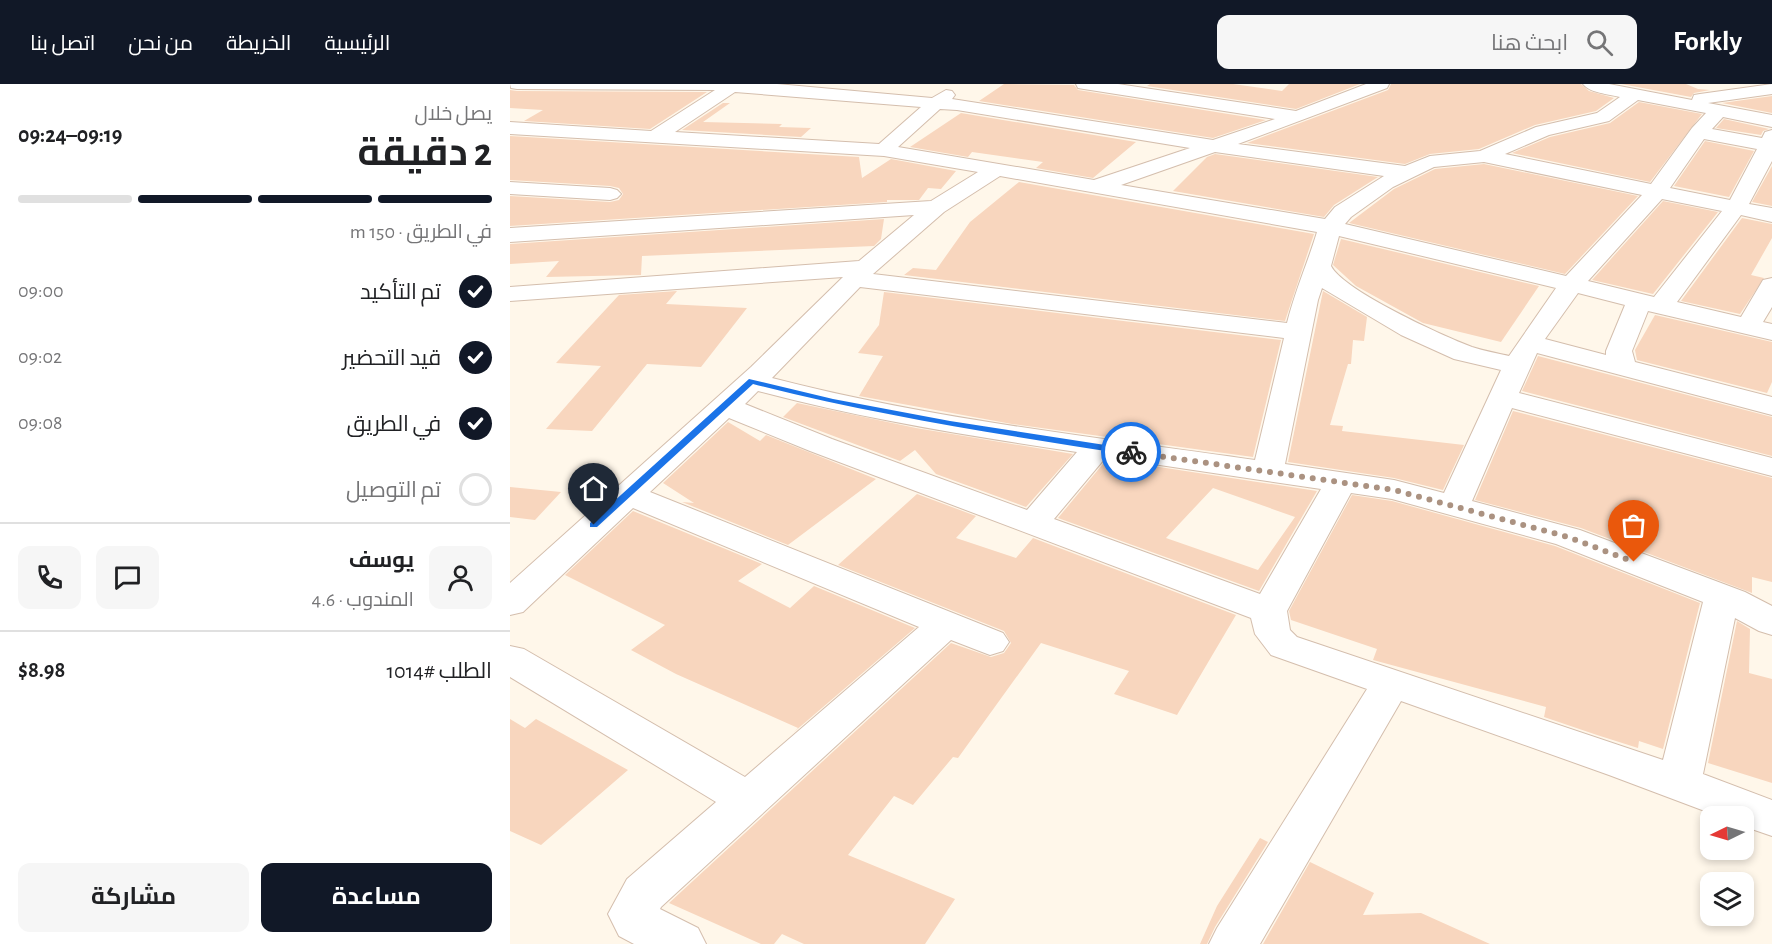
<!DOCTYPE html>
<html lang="ar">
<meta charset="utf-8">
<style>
:root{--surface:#fff;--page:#f6f6f6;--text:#202124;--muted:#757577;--line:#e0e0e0;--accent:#111827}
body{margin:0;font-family:"Alegreya Sans",Cairo,sans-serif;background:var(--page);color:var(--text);direction:rtl;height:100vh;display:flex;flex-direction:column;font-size:22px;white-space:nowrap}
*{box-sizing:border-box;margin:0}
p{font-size:20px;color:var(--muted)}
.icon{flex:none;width:33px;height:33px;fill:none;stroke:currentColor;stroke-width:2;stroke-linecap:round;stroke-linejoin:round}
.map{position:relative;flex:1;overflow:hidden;direction:ltr}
.side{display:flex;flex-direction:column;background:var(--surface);width:510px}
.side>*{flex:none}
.needle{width:39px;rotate:265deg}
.fabs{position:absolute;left:1190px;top:722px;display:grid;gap:12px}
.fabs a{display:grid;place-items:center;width:54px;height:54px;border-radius:12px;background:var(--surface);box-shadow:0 3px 9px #0003;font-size:30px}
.pin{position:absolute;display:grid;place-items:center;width:51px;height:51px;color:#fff;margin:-62px -26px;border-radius:50% 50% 50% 0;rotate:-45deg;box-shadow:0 0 6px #0007}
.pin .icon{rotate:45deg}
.courier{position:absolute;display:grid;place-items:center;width:60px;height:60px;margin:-30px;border:4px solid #1a73e8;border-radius:50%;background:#fff;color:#222;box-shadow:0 2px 8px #0007}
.headline em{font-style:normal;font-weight:700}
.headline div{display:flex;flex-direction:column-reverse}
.headline{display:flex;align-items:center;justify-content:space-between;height:102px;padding:0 18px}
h1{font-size:39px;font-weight:700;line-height:45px}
.bar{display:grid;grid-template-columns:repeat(4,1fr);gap:9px 6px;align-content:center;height:72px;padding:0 18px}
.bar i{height:8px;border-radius:4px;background:var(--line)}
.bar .selected{background:var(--accent)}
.bar p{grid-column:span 4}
.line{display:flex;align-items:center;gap:15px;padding:0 18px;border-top:2px solid var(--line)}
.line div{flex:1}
.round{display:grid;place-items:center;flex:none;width:63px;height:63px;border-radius:12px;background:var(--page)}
ol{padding:0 18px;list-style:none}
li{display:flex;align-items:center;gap:18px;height:66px}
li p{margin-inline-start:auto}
li .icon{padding:6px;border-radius:50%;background:var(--accent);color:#fff;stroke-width:4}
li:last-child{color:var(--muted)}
li i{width:33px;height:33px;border:3px solid var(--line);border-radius:50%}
.cta{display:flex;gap:12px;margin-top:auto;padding:12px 18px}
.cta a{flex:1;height:69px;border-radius:12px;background:var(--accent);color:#fff;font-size:24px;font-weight:700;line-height:69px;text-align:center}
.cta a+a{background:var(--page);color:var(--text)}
header{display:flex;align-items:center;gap:36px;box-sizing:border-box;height:84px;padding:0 30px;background:var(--accent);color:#fff}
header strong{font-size:28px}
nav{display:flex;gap:33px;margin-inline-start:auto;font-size:21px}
.search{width:420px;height:54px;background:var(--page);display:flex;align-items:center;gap:15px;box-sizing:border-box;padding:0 21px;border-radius:12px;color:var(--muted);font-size:22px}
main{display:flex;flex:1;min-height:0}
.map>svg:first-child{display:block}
.building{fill:#f8d6be;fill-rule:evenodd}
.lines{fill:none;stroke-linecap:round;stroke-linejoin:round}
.minor-casing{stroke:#d4bead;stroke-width:2}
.minor{fill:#fff;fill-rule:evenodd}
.route{fill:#1a73e8}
.done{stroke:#ab9281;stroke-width:6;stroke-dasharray:0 10.8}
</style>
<header>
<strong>Forkly</strong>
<div class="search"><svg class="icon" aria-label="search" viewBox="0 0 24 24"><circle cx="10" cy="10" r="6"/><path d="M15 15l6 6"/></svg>ابحث هنا</div>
<nav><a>الرئيسية</a><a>الخريطة</a><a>من نحن</a><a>اتصل بنا</a></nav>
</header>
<main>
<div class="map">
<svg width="1262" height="860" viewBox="0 0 1262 860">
<rect width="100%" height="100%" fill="#fff7ea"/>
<!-- building -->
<g class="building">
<path d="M494,0L564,1L568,6L756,36L703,54L469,17Z"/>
<path d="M640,0H723L772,7L779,0H850L786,25L637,2Z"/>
<path d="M881,0H1071L1079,7L1104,14L1086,27L1025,41L969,65L920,70L895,80L737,59L878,6Z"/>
<path d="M1111,0H1176L1188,5L1200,6L1184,9L1181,13Z"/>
<path d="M0,6L7,7L197,8L140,45L14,37L33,26L0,24Z"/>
<path d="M1262,12V29L1212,19Z"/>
<path d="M1129,18L1192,30L1140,98L1002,69L1040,53L1100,39Z"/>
<path d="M213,19H220L193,38L272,40L269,43L301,44L291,53L172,46Z"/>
<path d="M451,29L626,58L583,94L526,84L533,78L462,68L458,73L400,63Z"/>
<path d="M1214,35L1259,45L1253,47L1251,51L1206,44Z"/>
<path d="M0,52L349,73L352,94L381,75L446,87L431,105L418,104L409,116H377V118L0,142V112L100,118L109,116L113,110L109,104L100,102L0,96Z"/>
<path d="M1195,57L1244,67L1219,113L1164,102Z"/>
<path d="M705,70L868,93L824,121L814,133L663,107L697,73Z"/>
<path d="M974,80L1128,112L1055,190L839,139L884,105L925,85Z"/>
<path d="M1262,82V122L1242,118Z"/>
<path d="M509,98L804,150L775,237L394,191L403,184L426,186L460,138Z"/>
<path d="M1153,117L1208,128L1143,210L1082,196Z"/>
<path d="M1232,134L1262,140V154L1241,191L1254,194L1230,230L1171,217Z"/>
<path d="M374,135L371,155L364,162L132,172L131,191L36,193L49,177L0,180V160Z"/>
<path d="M831,155L1029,202L991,258L913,239L846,202L823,181Z"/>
<path d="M167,207L156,220L237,224L191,283L137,280L82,347L36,345L91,282L46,279L109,211Z"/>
<path d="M813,207L857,233L854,257L843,256L841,280H838L820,341L833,342L832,347L954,361L933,406L884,394L778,378Z"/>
<path d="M374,208L771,256L743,373L502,340L349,312L373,272L348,269L369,241Z"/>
<path d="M1145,231L1262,258V298L1257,309L1127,276L1125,266Z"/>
<path d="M1028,272L1262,333V372L1012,307Z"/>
<path d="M287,319L406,344L563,370L516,423L426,390L405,366L390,377L273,333Z"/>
<path d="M1003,327L1262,394V498L1242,493V509L1071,444L965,416Z"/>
<path d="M218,338L250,357L256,351L366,395L278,461L172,418L184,419L153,399Z"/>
<path d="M597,375L807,407L749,507L548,434ZM703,404L785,433L748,486L656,454Z"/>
<path d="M0,403L51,408L25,436L0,433Z"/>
<path d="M407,410L466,432L446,454L506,474L523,454L726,531L667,631L604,610L619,587L531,559L448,674L443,673L403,721L384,712L338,771L445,815L415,860H294L272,850L264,860H251L159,819L441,559L481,573L494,569L501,559L494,547L328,481Z"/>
<path d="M842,411L882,417L1045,462L1190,519L1153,665L1129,657L1128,664L1087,651L1034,633L1036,623L863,576L867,565L781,536L779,527Z"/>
<path d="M123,427L252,480L228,497L280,524L304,502L405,544L284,648L288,644L166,590L121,566L155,541L55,491Z"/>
<path d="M1227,537L1240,545L1239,589L1262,595V699L1198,679Z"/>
<path d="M0,635L15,644L26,635L118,686L31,761L0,747Z"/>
<path d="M750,754L758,758L705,843L697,860H690L707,822Z"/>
<path d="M800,778L864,809L853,831L911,829L980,860H753Z"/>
</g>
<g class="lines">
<defs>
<g id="minor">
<path d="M0,0H267L422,14L436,6L442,7L445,11L442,15L703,56L765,35L574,5L568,4L566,0H608L786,27L856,0H879L877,4L728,60L895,82L920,72L970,67L1026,43L1087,29L1110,13C1098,10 1080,9 1073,0H1099L1182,16L1184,11L1190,10L1262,0V10L1198,19L1262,31V43L1213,33L1202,45L1252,54L1255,48L1262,46V77L1239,120L1262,124V138L1231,131L1167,218L1231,233L1253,196L1262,194V223L1253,238L1262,240V256L1138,227L1122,267L1125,278L1262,313V331L1027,269L1009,309L1262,374V392L1002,324L962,417L1070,446L1235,508L1262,522V551L1249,547L1225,534L1193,690L1262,716V752L1233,742V732H1208L1099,691L891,617L750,860H699L707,844L857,605L761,571L745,550L741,534L300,367L219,334L140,408L493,549L499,558L493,567L480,571L441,556L151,823L150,825L188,844L196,860H124L109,852L98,830L117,795L206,718L0,593V562L14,565L235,693L409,543L123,424L13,528L0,531V499L241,283L333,193L0,217V203L349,177L404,131L0,158V144L421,117L468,88L374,72L0,50V38L141,47L205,6L7,5L1,4ZM225,8L411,23L369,60L165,48ZM1128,16L1196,29L1182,44L1141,100L995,70L1039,51L1099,37ZM430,25L447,26L680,64L584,96L388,63ZM1194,55L1247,65L1220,116L1160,104ZM705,68L874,92L825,123L815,135L611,101ZM974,78L1132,111L1056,192L835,140L841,133L883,103L924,83ZM490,92L807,148C798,178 785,207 777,239L363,190L434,128ZM1152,115L1212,127L1144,213L1078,197ZM829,152L1046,204L999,272C987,269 974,267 962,263C933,252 834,207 821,182ZM350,203L774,254L745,376C583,353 420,335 262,294ZM812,204L891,251L944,275L991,286L934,409L884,396L775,380L808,216ZM1068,209L1115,221L1096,267V271L1035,255ZM248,307C353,335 459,352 567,368L517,426L322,355L235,320ZM596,373L811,405L750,510L544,435ZM841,409L882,415L1046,460L1193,518L1153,676L787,553L780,546L777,527Z"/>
<path d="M0,98L100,104L107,106L111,110L107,114L100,116L0,110Z"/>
</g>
</defs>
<!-- minor casing -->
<use href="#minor" class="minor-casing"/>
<!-- minor -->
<use href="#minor" class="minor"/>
</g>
<!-- route -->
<path class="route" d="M239,295L323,315L440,337L621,365L625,368L621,371C494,351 368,332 243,300L87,443H80V439Z"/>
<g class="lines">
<!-- done -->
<path class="done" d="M621,368L884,406L1058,453L1124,478"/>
</g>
</svg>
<div class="fabs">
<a><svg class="needle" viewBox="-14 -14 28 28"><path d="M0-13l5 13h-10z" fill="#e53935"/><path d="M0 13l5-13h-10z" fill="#757577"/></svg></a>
<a><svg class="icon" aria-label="layers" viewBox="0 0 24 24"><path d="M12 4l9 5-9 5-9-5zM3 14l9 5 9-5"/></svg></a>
</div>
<div class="pin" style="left:1124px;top:478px;background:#ea580c"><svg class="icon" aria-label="bag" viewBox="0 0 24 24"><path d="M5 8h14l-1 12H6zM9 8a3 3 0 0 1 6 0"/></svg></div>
<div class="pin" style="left:84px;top:441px;background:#1f2937"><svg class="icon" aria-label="home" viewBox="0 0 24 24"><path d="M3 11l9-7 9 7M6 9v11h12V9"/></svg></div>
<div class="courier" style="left:621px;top:368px"><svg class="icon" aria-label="bike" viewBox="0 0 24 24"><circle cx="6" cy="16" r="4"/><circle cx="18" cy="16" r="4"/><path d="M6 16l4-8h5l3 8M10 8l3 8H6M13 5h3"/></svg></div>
</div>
<section class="side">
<div class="headline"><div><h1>2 دقيقة</h1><p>يصل خلال</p></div><em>09:19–09:24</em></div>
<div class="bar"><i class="selected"></i><i class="selected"></i><i class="selected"></i><i></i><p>في الطريق · 150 m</p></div>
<ol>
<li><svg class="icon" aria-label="check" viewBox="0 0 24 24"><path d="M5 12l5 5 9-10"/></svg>تم التأكيد<p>09:00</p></li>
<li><svg class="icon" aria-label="check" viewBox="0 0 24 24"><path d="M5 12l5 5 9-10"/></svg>قيد التحضير<p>09:02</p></li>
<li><svg class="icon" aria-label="check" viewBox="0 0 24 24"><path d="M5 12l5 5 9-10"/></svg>في الطريق<p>09:08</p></li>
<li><i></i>تم التوصيل</li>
</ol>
<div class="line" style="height:108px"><a class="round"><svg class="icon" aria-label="person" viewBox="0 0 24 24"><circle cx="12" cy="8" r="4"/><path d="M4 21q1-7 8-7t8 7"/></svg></a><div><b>يوسف</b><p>المندوب · 4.6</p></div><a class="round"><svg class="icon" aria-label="chat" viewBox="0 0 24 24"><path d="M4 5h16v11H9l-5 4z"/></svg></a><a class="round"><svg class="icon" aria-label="phone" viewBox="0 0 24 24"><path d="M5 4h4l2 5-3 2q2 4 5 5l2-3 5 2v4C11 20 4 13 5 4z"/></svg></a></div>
<div class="line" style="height:78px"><div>الطلب #1014</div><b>$8.98</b></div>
<div class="cta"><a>مساعدة</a><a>مشاركة</a></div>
</section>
</main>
